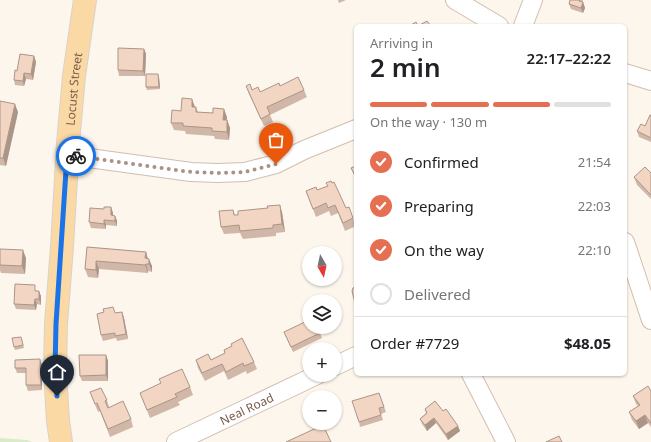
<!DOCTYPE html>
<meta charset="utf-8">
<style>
:root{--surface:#fff;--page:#f2f2f2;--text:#202124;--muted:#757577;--line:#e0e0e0;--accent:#e76f51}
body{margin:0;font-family:"Noto Sans",sans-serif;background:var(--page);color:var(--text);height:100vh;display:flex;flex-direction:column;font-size:15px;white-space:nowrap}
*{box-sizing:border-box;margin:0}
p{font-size:13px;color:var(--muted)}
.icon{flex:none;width:22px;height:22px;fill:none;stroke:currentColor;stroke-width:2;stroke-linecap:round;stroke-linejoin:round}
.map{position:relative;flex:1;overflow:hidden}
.drawer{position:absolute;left:354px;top:24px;width:273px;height:352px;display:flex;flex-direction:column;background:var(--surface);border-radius:6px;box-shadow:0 1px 3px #0004}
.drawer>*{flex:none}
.needle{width:26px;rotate:171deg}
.controls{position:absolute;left:302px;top:246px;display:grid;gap:8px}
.controls a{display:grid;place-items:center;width:40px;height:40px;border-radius:50%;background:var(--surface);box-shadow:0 1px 3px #0004;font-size:20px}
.pin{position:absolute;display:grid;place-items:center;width:34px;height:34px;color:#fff;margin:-41px -17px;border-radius:50% 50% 50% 0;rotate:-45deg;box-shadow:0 0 4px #0007}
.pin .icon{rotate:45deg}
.courier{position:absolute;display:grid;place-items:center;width:40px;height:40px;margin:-20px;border:3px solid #1a73e8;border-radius:50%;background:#fff;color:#222;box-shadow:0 1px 5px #0007}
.summary em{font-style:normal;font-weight:600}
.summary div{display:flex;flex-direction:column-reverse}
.summary{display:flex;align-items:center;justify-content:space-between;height:68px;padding:0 16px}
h1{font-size:26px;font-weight:600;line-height:30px}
.bar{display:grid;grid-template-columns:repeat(4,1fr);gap:6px 4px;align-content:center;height:48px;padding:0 16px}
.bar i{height:5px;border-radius:3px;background:var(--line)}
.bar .selected{background:var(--accent)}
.bar p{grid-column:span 4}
.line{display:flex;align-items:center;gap:10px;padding:0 16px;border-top:1px solid var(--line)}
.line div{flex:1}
ol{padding:0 16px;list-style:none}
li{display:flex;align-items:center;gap:12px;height:44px}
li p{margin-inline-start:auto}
li .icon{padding:4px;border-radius:50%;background:var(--accent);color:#fff;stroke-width:4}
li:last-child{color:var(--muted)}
li i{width:22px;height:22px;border:2px solid var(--line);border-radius:50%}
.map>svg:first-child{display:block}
.green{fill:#d8ecc9}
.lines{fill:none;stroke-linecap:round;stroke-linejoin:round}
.minor-casing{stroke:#d1beb0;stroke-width:20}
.major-casing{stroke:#dad1cd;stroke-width:24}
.minor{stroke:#fff;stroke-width:18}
.major{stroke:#fbd9a5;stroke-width:22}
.wall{fill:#d1b7a8}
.shaded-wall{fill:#aa9588}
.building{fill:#f3d5c3;stroke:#aa9588}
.done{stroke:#a89285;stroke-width:4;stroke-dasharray:0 7.2}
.route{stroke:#1a73e8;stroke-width:5}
.labels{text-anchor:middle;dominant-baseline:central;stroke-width:3;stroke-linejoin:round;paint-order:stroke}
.street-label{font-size:12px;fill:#7a5c4d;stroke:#fffaf3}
</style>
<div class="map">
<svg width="651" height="442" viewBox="0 0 651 442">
<rect width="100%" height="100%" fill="#fdf6ec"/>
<!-- green -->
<path class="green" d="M0,438L27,440L32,442H0Z"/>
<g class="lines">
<defs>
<g id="minor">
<path d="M455,0L499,26"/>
<path d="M523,26L533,0"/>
<path d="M625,73L651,81"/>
<path d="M67,155L191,172L217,173L245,172L276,164L304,150L356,129"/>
<path d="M625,242L651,320"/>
<path d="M335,366L356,356"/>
<path d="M471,374L506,442"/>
<path id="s1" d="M176,442L317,375"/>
</g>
<g id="major">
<path id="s2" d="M61,442L58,421L55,370L56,324L62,247L68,143L74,76L85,0"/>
</g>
</defs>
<!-- minor casing -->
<use href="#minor" class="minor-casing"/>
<!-- major casing -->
<use href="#major" class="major-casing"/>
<!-- minor -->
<use href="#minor" class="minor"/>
<!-- major -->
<use href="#major" class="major"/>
</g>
<!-- wall -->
<g class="wall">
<path d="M338,0H346L339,3Z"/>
<path d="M570,0H583L582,2H583L585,8L583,13L571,9L569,4Z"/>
<path d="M144,49L146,54L145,76H119L118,70Z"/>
<path d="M34,56L36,62L33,80L26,79L24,86L15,85L14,80L17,71Z"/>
<path d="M159,77L160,89L147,90L146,87Z"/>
<path d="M246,86L252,90L260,92L280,86L304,90L307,97L270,115L273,122L264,126L249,94Z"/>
<path d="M0,101L18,112L6,166L0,165Z"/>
<path d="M195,107H196L198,112L227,117V120L230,128L229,140L215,139L214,136L186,134L185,131L174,130L171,123L181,111Z"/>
<path d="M651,115V142L639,137L637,131L645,126Z"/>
<path d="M356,166V180L351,168Z"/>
<path d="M651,173V199L637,185L634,177Z"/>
<path d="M317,190L346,208L353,218L356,226L345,231L338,213L331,216L329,211L316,217L306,191Z"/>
<path d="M111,207L113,213V215L115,216L117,221V226L106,225V229L91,228L89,222L104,209Z"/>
<path d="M233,210L235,215L282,212L285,232L276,233V236L243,239L240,233L224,234L221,227Z"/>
<path d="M87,247L146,252L148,259L152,266V272L148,271V273L99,269L98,278L88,277L85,269Z"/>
<path d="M0,249L26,258L25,274L1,273L0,270Z"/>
<path d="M37,291L41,296V305L37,304L36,310L16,309L14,304Z"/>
<path d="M122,312L124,318L128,339L117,341L116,338L103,341L101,335L116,313Z"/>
<path d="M284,332L320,333L322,338L293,352Z"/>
<path d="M22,339L24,348L15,350L14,347Z"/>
<path d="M224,350L254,362L257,369L247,374L246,371L228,380L224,371L205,381L198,368L196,360H211L225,353Z"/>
<path d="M106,355L108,361V381H82L80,376Z"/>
<path d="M42,365V390L28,391L26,385V373H17L15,368Z"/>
<path d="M190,387L193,395L178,402L180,405L150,418L140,393Z"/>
<path d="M651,391V427L648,423L639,429L632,420L629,412L638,406L636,404L633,396Z"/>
<path d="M90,392L107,400L109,407L131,419L133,427L110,437L100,411L98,412Z"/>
<path d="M379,393L386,412L381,414L383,420L360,427L359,422Z"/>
<path d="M425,409L443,411L458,426L460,431L448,440L436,423L427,431L422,424L420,419L426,413Z"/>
</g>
<!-- shaded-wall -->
<g class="shaded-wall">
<path d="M583,2L585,8L583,13L581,8Z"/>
<path d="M144,49L146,54L145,76L143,71Z"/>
<path d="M34,56L36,62L33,80L31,74Z"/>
<path d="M24,73L26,79L24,86L23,81Z"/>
<path d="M158,74L159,77L160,89L159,87Z"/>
<path d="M192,99L195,107H192Z"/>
<path d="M15,104L18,112L6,166L3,158Z"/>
<path d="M224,109L227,117L226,128L223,120Z"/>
<path d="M227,120L230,128L229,140L227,132Z"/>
<path d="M280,205L282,212L285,232L282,224Z"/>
<path d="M111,207L113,213V221L111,215Z"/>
<path d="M115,216L117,221V226L115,221Z"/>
<path d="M104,220L106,225V229L104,224Z"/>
<path d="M23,250L26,258L25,274L22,266Z"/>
<path d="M146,252L148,260L145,258Z"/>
<path d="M149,259L152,266V272L149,264Z"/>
<path d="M96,261L99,269L98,278L96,270Z"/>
<path d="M146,264L148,271V273L145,265Z"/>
<path d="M39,291L41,296V305L39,299Z"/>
<path d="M35,299L37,304L36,310L34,305Z"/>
<path d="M122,312L124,318L128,339L126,334Z"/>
<path d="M106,355L108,361V381L106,375Z"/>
<path d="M40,359L42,365V390L41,385Z"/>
<path d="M645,415L648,423L639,429L636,421Z"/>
<path d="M434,418L436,423L427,431L425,425Z"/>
<path d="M458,426L460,431L448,440L446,434Z"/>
</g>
<!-- building -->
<g class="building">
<path d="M570,0H579V1L583,2L581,8L569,4Z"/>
<path d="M427,21L431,26H411V25L416,22L418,26Z"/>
<path d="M118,48L144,49L143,71L118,70Z"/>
<path d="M20,54L34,56L31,74L24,73L23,81L14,80L15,70L17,71Z"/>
<path d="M146,74H158L159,87H146Z"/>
<path d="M298,77L304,90L267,107L270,114L261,119L246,86L250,84L252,90L258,87L260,92L279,83L280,86Z"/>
<path d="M182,98L192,99V107H196V112L213,113V108L224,109L223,120H227V132L212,131V128L183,126V123H171L172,110L181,111Z"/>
<path d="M0,101L15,104L3,158H0Z"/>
<path d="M650,115H651V138L637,131L641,124L645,126Z"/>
<path d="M356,166V177L351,168Z"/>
<path d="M645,167L651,173V195L634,177Z"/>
<path d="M331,181L332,183L334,182L346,208L349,207L353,218L343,223L335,205L328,208L326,203L313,209L306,191L316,187L317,190L328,186L326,183Z"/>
<path d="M280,205L282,224L273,225V228L240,231L239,225L221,227L219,211L233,210L234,215H238V211L268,208L267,206Z"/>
<path d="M104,207H111V215L115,216V221L104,220V224L89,222L90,208L104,209Z"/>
<path d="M87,247L146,252L145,258L149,259V264H146L145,265L96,261V270L85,269Z"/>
<path d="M0,249L23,250L22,266L0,265Z"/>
<path d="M15,284L35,285V291H39V299H35L34,305L14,304Z"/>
<path d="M356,286V307L352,291L353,288Z"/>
<path d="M113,307L115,313L122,312L126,334L115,336V333L101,335L97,314L104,312L103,309Z"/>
<path d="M309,320V327H317L320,333L291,347L284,332Z"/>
<path d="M21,337L23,345L14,347L12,338Z"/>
<path d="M242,338L254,362L244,366L243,363L226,372L222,364L202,373L196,360L208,354L211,360L225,353L224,350L232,346L231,344Z"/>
<path d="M79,355H106V375L80,376Z"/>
<path d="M40,359L41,385H26V368H15V360Z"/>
<path d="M182,369L190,387L175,394L177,397L147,410L140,393L161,383L159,379Z"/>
<path d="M648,386L651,391V423L645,415L636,421L629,412L640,405L633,396Z"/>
<path d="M101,388L107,400L105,401L108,408L123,401L131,419L108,429L97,403L95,404L90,392Z"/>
<path d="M379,393L384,407L379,408L381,415L359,422L352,401Z"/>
<path d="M435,401L443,411L446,409L458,426L446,434L434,418L425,425L420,419L427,413L425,409Z"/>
<path d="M323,425L331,442H286Z"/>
<path d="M559,436L562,442H546Z"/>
</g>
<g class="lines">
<!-- done -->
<path class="done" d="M76,156L191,172L217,173L245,172L276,164"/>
<!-- route -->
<path class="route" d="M57,396L55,370L56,324L67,155L76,156"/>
</g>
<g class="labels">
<!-- street labels -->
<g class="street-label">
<text stroke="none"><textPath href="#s2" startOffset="354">Locust Street</textPath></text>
<text stroke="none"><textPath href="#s1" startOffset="78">Neal Road</textPath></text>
</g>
</g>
</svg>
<div class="controls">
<a><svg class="needle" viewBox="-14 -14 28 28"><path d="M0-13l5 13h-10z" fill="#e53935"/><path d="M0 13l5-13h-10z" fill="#757577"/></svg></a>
<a><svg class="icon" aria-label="layers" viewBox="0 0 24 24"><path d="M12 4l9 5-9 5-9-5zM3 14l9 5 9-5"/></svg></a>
<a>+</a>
<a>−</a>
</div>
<div class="pin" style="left:276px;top:164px;background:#ea580c"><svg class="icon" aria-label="bag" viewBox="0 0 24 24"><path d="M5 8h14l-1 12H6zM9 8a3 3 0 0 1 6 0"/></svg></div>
<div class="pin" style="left:57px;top:396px;background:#1f2937"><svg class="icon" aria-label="home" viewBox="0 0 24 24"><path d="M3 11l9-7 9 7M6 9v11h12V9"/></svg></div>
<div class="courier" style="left:76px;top:156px"><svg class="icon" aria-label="bike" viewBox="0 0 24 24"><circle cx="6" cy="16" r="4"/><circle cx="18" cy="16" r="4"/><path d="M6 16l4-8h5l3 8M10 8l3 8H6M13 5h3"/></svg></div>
<section class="drawer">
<div class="summary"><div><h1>2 min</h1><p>Arriving in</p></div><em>22:17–22:22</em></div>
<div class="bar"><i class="selected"></i><i class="selected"></i><i class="selected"></i><i></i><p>On the way · 130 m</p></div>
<ol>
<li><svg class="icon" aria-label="check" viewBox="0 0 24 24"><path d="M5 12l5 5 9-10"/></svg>Confirmed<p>21:54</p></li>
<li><svg class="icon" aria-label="check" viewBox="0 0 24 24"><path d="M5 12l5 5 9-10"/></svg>Preparing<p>22:03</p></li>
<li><svg class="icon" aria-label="check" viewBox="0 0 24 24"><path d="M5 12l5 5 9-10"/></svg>On the way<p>22:10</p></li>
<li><i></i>Delivered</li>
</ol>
<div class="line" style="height:52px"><div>Order #7729</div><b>$48.05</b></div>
</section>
</div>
